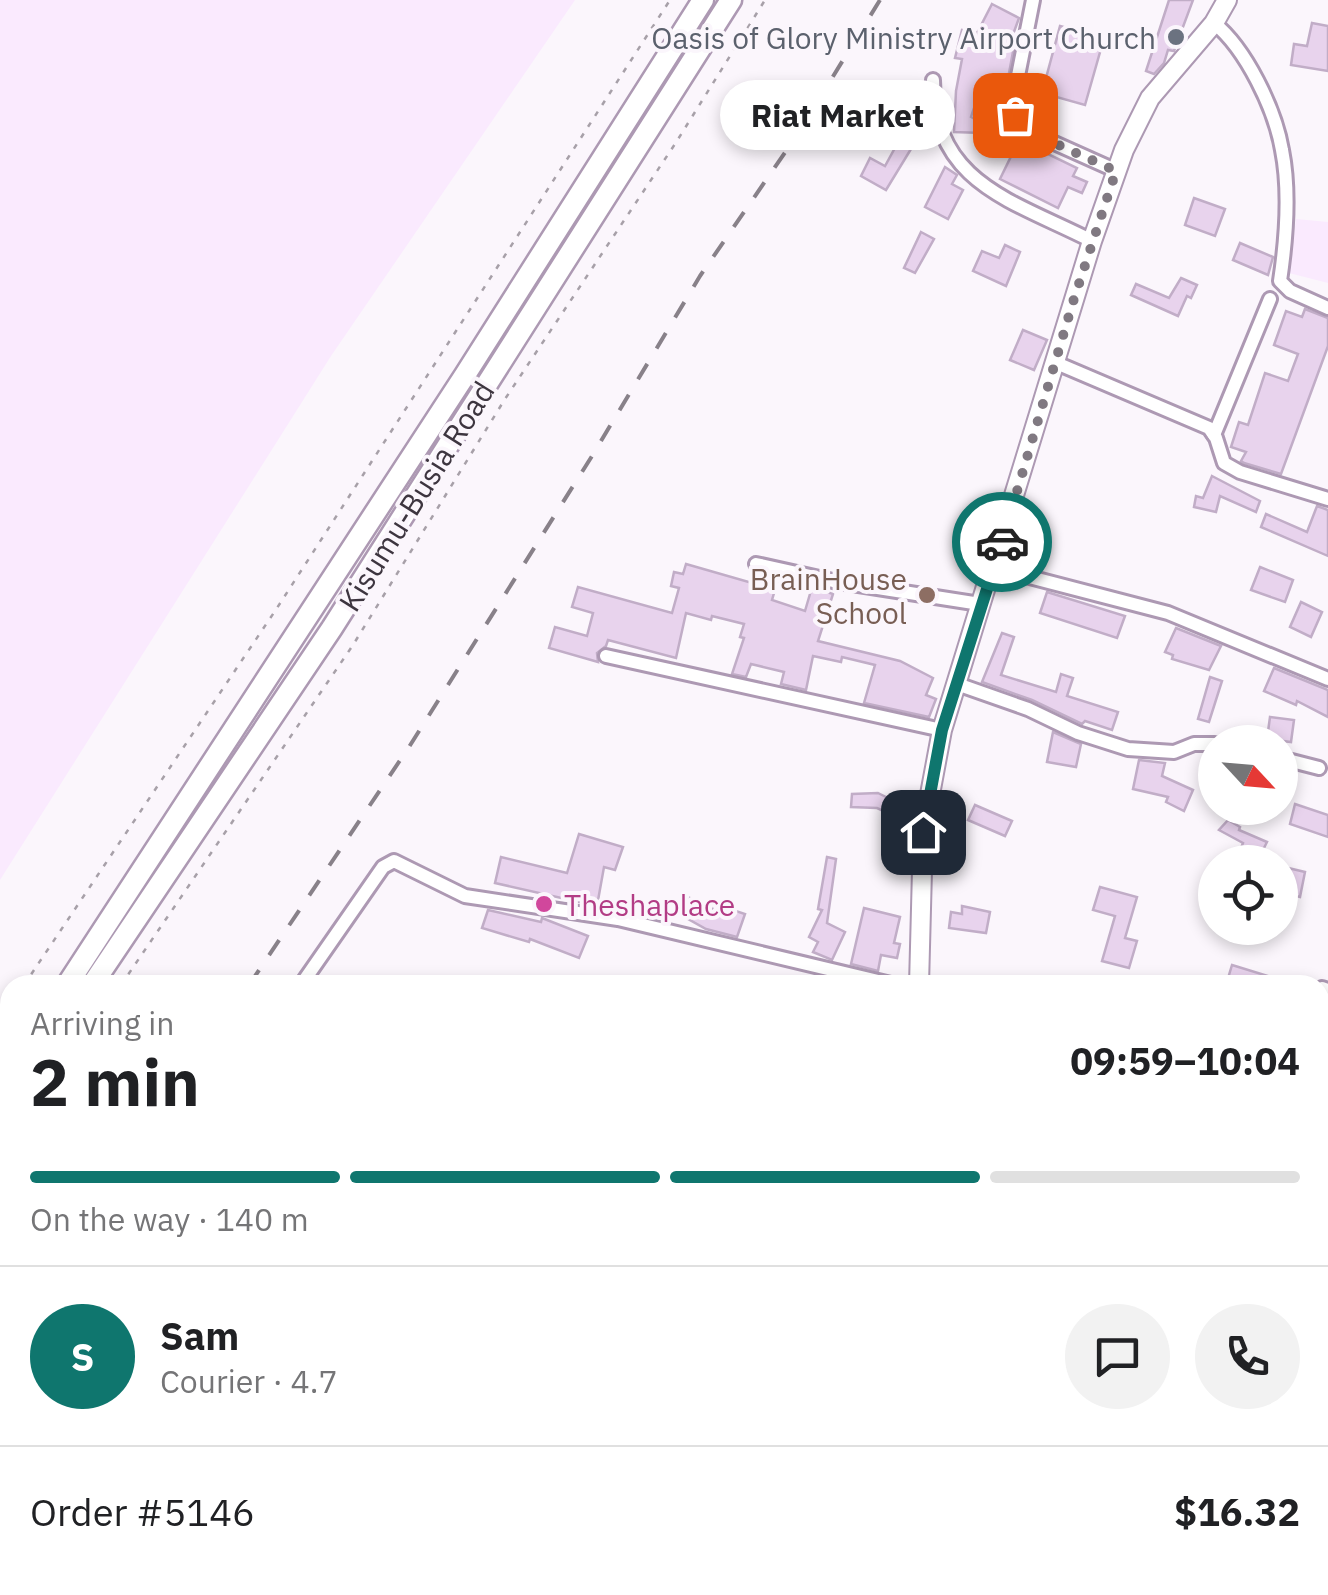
<!DOCTYPE html>
<meta charset="utf-8">
<style>
:root{--surface:#fff;--page:#f2f2f2;--text:#202124;--muted:#757577;--line:#e0e0e0;--accent:#0f766e}
body{margin:0;font-family:"IBM Plex Sans",sans-serif;background:var(--page);color:var(--text);height:100vh;display:flex;flex-direction:column;font-size:38px;white-space:nowrap}
*{box-sizing:border-box;margin:0}
p{font-size:32px;color:var(--muted)}
.icon{flex:none;width:55px;height:55px;fill:none;stroke:currentColor;stroke-width:2;stroke-linecap:round;stroke-linejoin:round}
.map{position:relative;flex:1;overflow:hidden}
.sheet{position:absolute;left:0px;top:975px;width:1330px;height:620px;display:flex;flex-direction:column;background:var(--surface);border-radius:30px 30px 0 0;box-shadow:0 5px 15px #0003}
.sheet>*{flex:none}
.needle{width:65px;rotate:116deg}
.controls{position:absolute;left:1198px;top:725px;display:grid;gap:20px}
.controls a{display:grid;place-items:center;width:100px;height:100px;border-radius:50%;background:var(--surface);box-shadow:0 5px 15px #0003;font-size:50px}
.pin{position:absolute;display:grid;place-items:center;width:85px;height:85px;color:#fff;margin:-42px;border-radius:20px;box-shadow:0 5px 15px #0006}
.courier{position:absolute;display:grid;place-items:center;width:100px;height:100px;margin:-50px;border:8px solid #0f766e;border-radius:50%;background:#fff;color:#222;box-shadow:0 2px 12px #0007}
.bubble{position:absolute;height:70px;border-radius:35px;background:var(--surface);box-shadow:0 5px 15px #0003;font-size:32px;font-weight:700;line-height:70px;text-align:center}
.headline em{font-style:normal;font-weight:700}
.headline div{display:flex;flex-direction:column-reverse}
.headline{display:flex;align-items:center;justify-content:space-between;height:170px;padding:0 30px}
h1{font-size:65px;font-weight:700;line-height:75px}
.bar{display:grid;grid-template-columns:repeat(4,1fr);gap:15px 10px;align-content:center;height:120px;padding:0 30px}
.bar i{height:12px;border-radius:8px;background:var(--line)}
.bar .selected{background:var(--accent)}
.bar p{grid-column:span 4}
.line{display:flex;align-items:center;gap:25px;padding:0 30px;border-top:2px solid var(--line)}
.line div{flex:1}
.round{display:grid;place-items:center;flex:none;width:105px;height:105px;border-radius:52px;background:var(--page)}
.map>svg:first-child{display:block}
.built{fill:#faeafe}
.building{fill:#e8d3ed;stroke:#c1adc7;stroke-width:2.5}
.lines{fill:none;stroke-linecap:round;stroke-linejoin:round}
.minor-casing{stroke:#ad99b3;stroke-width:18}
.secondary-casing{stroke:#ad99b3;stroke-width:22}
.trunk-casing{stroke:#ad99b3;stroke-width:25}
.path{stroke:#a7a0a8;stroke-width:2.5;stroke-dasharray:5 8;stroke-linecap:butt}
.minor{stroke:#fff;stroke-width:12}
.secondary{stroke:#fff;stroke-width:18}
.trunk{stroke:#fff;stroke-width:20}
.rail{stroke:#888189;stroke-width:4;stroke-dasharray:18 18;stroke-linecap:butt}
.done{stroke:#807981;stroke-width:10;stroke-dasharray:0 18}
.route{stroke:#0f766e;stroke-width:12}
.worship-dot{fill:#6b7280;stroke:#fbf6fc;stroke-width:4}
.education-dot{fill:#8d6e63;stroke:#fbf6fc;stroke-width:4}
.hotel-dot{fill:#d1479c;stroke:#fbf6fc;stroke-width:4}
.labels{text-anchor:middle;dominant-baseline:central;stroke-width:8;stroke-linejoin:round;paint-order:stroke}
.worship-label{font-size:30px;fill:#5b616d;stroke:#fbf6fc;text-anchor:end}
.street-label{font-size:30px;fill:#3d353f;stroke:#fbf6fc}
.education-label{font-size:30px;fill:#785e54;stroke:#fbf6fc;text-anchor:end}
.hotel-label{font-size:30px;fill:#b23c85;stroke:#fbf6fc;text-anchor:start}
</style>
<div class="map">
<svg width="1328" height="1595" viewBox="0 0 1328 1595">
<rect width="100%" height="100%" fill="#fbf6fc"/>
<!-- built -->
<g class="built">
<path d="M0,0H575L331,356L0,880Z"/>
<path d="M1296,219L1328,222V283L1289,273Z"/>
</g>
<!-- building -->
<g class="building">
<path d="M1169,0H1193L1174,51L1168,50L1164,63L1154,74L1146,71Z"/>
<path d="M992,4L1019,18L1011,40L1015,41L1001,116L974,108L971,117L982,123V133L954,132L956,91L962,59L955,58L962,30L977,33Z"/>
<path d="M1312,23L1328,26V71L1291,65L1294,44L1307,46Z"/>
<path d="M1060,26L1104,38L1085,105L1042,93Z"/>
<path d="M903,120L918,127L911,142L914,144L886,190L861,176L870,158L885,166L902,135L897,132Z"/>
<path d="M1019,140L1077,168L1073,176L1087,182L1082,193L1068,187L1058,208L1000,179Z"/>
<path d="M945,167L957,175L952,184L963,190L948,219L925,207Z"/>
<path d="M1194,198L1225,209L1215,236L1185,225Z"/>
<path d="M921,232L934,239L915,273L904,268Z"/>
<path d="M1240,243L1273,257L1268,275L1233,260Z"/>
<path d="M1005,245L1020,252L1006,286L973,271L982,251L999,258Z"/>
<path d="M1181,278L1197,285L1191,298L1187,296L1178,316L1131,295L1136,284L1169,298Z"/>
<path d="M1305,309L1328,318V346L1281,474L1244,463L1241,461L1246,452L1231,447L1239,422L1248,425L1265,373L1288,381L1298,354L1274,345L1286,311L1302,317Z"/>
<path d="M1023,330L1047,340L1034,370L1010,360Z"/>
<path d="M1212,476L1260,501L1256,512L1220,496L1216,512L1194,507L1196,496L1203,498Z"/>
<path d="M1317,506L1328,510V556L1261,527L1266,514L1307,532Z"/>
<path d="M686,564L759,585L761,578L777,583L772,600L805,611L812,587L833,594L818,641L900,661L933,678L926,695L936,699L929,717L864,703L875,665L842,657L841,662L813,656L806,690L781,684L784,672L751,664L746,677L732,674L744,638L740,637L744,624L712,616L711,620L686,613L676,658L608,640L606,646L597,653L598,662L549,648L555,627L587,636L593,613L572,607L578,587L672,613L679,588L671,586L674,572L683,574Z"/>
<path d="M1260,567L1293,580L1285,602L1251,590Z"/>
<path d="M1047,592L1125,616L1117,638L1040,613Z"/>
<path d="M1301,602L1322,612L1311,637L1290,627Z"/>
<path d="M1176,628L1221,646L1209,670L1172,659L1173,655L1165,652Z"/>
<path d="M1002,633L1014,637L1001,675L1056,692L1061,674L1073,678L1067,696L1118,712L1112,730L1085,721L1082,724L1032,700L982,682Z"/>
<path d="M1274,668L1328,690V717L1297,701L1296,705L1264,691Z"/>
<path d="M1210,677L1222,681L1209,722L1198,719Z"/>
<path d="M1270,717L1294,720L1291,742L1267,739Z"/>
<path d="M1053,732L1081,744L1076,767L1047,762Z"/>
<path d="M1139,760L1165,763L1162,776L1193,790L1184,811L1166,802L1168,797L1133,789Z"/>
<path d="M878,793L894,801L888,813L877,808L851,807L852,794Z"/>
<path d="M1295,804L1328,815V837L1290,824Z"/>
<path d="M975,805L1012,821L1005,836L968,820Z"/>
<path d="M1228,820L1240,827L1239,830L1267,842L1260,856L1241,848L1243,843L1219,830Z"/>
<path d="M579,834L623,847L615,870L604,867L597,906L495,883L501,857L567,873Z"/>
<path d="M827,857L836,859L827,923L845,932L832,960L813,952L818,942L809,937L822,910L818,909Z"/>
<path d="M1280,866L1305,872L1300,897L1280,892Z"/>
<path d="M1100,887L1137,897L1125,938L1137,941L1129,968L1102,961L1115,916L1093,910Z"/>
<path d="M690,898L713,910L715,904L745,914L737,937L706,929L681,915Z"/>
<path d="M962,906L990,912L986,933L949,928L951,912L962,914Z"/>
<path d="M864,908L900,917L894,943L900,944L897,958L881,955L878,971L851,964Z"/>
<path d="M488,910L541,922L542,918L588,936L579,958L530,939L529,942L482,928Z"/>
<path d="M1232,965L1268,976L1265,985H1226Z"/>
</g>
<g class="lines">
<defs>
<g id="minor">
<path d="M1033,0L1014,96L1015,115L1032,133L1117,171"/>
<path d="M1214,23C1246,49 1275,109 1282,150C1290,190 1286,241 1280,281L1290,291L1328,308"/>
<path d="M933,80C933,184 1014,201 1092,241"/>
<path d="M1054,362L1209,428L1216,438L1224,463L1240,472L1328,499"/>
<path d="M1214,435L1270,299"/>
<path d="M756,564L833,581L980,604"/>
<path d="M995,568L1168,613L1328,679"/>
<path d="M606,656L942,730"/>
<path d="M957,684L1028,709L1078,733L1128,749L1174,752L1194,744H1215"/>
<path d="M1280,758L1319,768"/>
<path d="M301,985L383,867L394,861L465,896L618,919L895,985"/>
<path d="M1322,988L1328,990"/>
<path d="M1320,1232L1328,1233"/>
<path d="M1320,1327L1328,1304"/>
<path d="M1320,1366L1328,1372"/>
<path d="M0,1410L10,1398"/>
<path d="M642,1595L644,1585"/>
</g>
<g id="secondary">
<path d="M919,985L923,832L942,730L1092,241L1124,150L1150,98L1214,23L1227,0"/>
<path d="M952,1585V1595"/>
</g>
<g id="trunk">
<path d="M67,985L465,375L703,0"/>
<path d="M92,985L332,628L731,0"/>
<path d="M0,1077L10,1064"/>
<path d="M0,1115L10,1101"/>
</g>
</defs>
<!-- minor casing -->
<use href="#minor" class="minor-casing"/>
<!-- secondary casing -->
<use href="#secondary" class="secondary-casing"/>
<!-- trunk casing -->
<use href="#trunk" class="trunk-casing"/>
<!-- path -->
<g class="path">
<path d="M24,985L277,608L670,0"/>
<path d="M121,985L353,645L505,399L675,144L765,0"/>
<path d="M0,1020L10,1006"/>
<path d="M0,1157L10,1143"/>
</g>
<!-- minor -->
<use href="#minor" class="minor"/>
<!-- secondary -->
<use href="#secondary" class="secondary"/>
<!-- trunk -->
<use href="#trunk" class="trunk"/>
<!-- rail -->
<g class="rail">
<path d="M249,985L409,747L592,456L700,276L797,135L880,0"/>
<path d="M0,1332L10,1319"/>
</g>
</g>
<g class="lines">
<!-- done -->
<path class="done" d="M1002,542L1073,302L1116,171L1032,133L1015,115"/>
<!-- route -->
<path class="route" d="M923,832L942,730L1002,542"/>
</g>
<!-- markers -->
<circle class="worship-dot" cx="1176" cy="37" r="10"/>
<circle class="education-dot" cx="927" cy="595" r="10"/>
<circle class="hotel-dot" cx="544" cy="904" r="10"/>
<g class="labels">
<!-- worship labels -->
<g class="worship-label">
<text x="1156" y="37">Oasis of Glory Ministry Airport Church</text>
</g>
<!-- street labels -->
<g class="street-label">
<text transform="translate(416 496) rotate(-58)">Kisumu-Busia Road</text>
</g>
<!-- education labels -->
<g class="education-label">
<text x="907" y="578">BrainHouse<tspan x="907" dy="34">School</tspan></text>
</g>
<!-- hotel labels -->
<g class="hotel-label">
<text x="564" y="904">Theshaplace</text>
</g>
</g>
</svg>
<div class="controls">
<a><svg class="needle" viewBox="-14 -14 28 28"><path d="M0-13l5 13h-10z" fill="#e53935"/><path d="M0 13l5-13h-10z" fill="#757577"/></svg></a>
<a><svg class="icon" aria-label="locate" viewBox="0 0 24 24"><circle cx="12" cy="12" r="6"/><path d="M12 2v4M12 18v4M2 12h4M18 12h4"/></svg></a>
</div>
<div class="pin" style="left:1015px;top:115px;background:#ea580c"><svg class="icon" aria-label="bag" viewBox="0 0 24 24"><path d="M5 8h14l-1 12H6zM9 8a3 3 0 0 1 6 0"/></svg></div>
<div class="pin" style="left:923px;top:832px;background:#1f2937"><svg class="icon" aria-label="home" viewBox="0 0 24 24"><path d="M3 11l9-7 9 7M6 9v11h12V9"/></svg></div>
<div class="courier" style="left:1002px;top:542px"><svg class="icon" aria-label="car" viewBox="0 0 24 24"><path d="M5 17H2v-5l4-1 3-4h7l3 4 3 1v5h-3M9 17h6M6 11h13"/><circle cx="7" cy="17" r="2"/><circle cx="17" cy="17" r="2"/></svg></div>
<div class="bubble" style="left:720px;top:80px;width:235px">Riat Market</div>
<section class="sheet">
<div class="headline"><div><h1>2 min</h1><p>Arriving in</p></div><em>09:59–10:04</em></div>
<div class="bar"><i class="selected"></i><i class="selected"></i><i class="selected"></i><i></i><p>On the way · 140 m</p></div>
<div class="line" style="height:180px"><b class="round" style="background:var(--accent);color:#fff">S</b><div><b>Sam</b><p>Courier · 4.7</p></div><a class="round"><svg class="icon" aria-label="chat" viewBox="0 0 24 24"><path d="M4 5h16v11H9l-5 4z"/></svg></a><a class="round"><svg class="icon" aria-label="phone" viewBox="0 0 24 24"><path d="M5 4h4l2 5-3 2q2 4 5 5l2-3 5 2v4C11 20 4 13 5 4z"/></svg></a></div>
<div class="line" style="height:130px"><div>Order #5146</div><b>$16.32</b></div>
</section>
</div>
